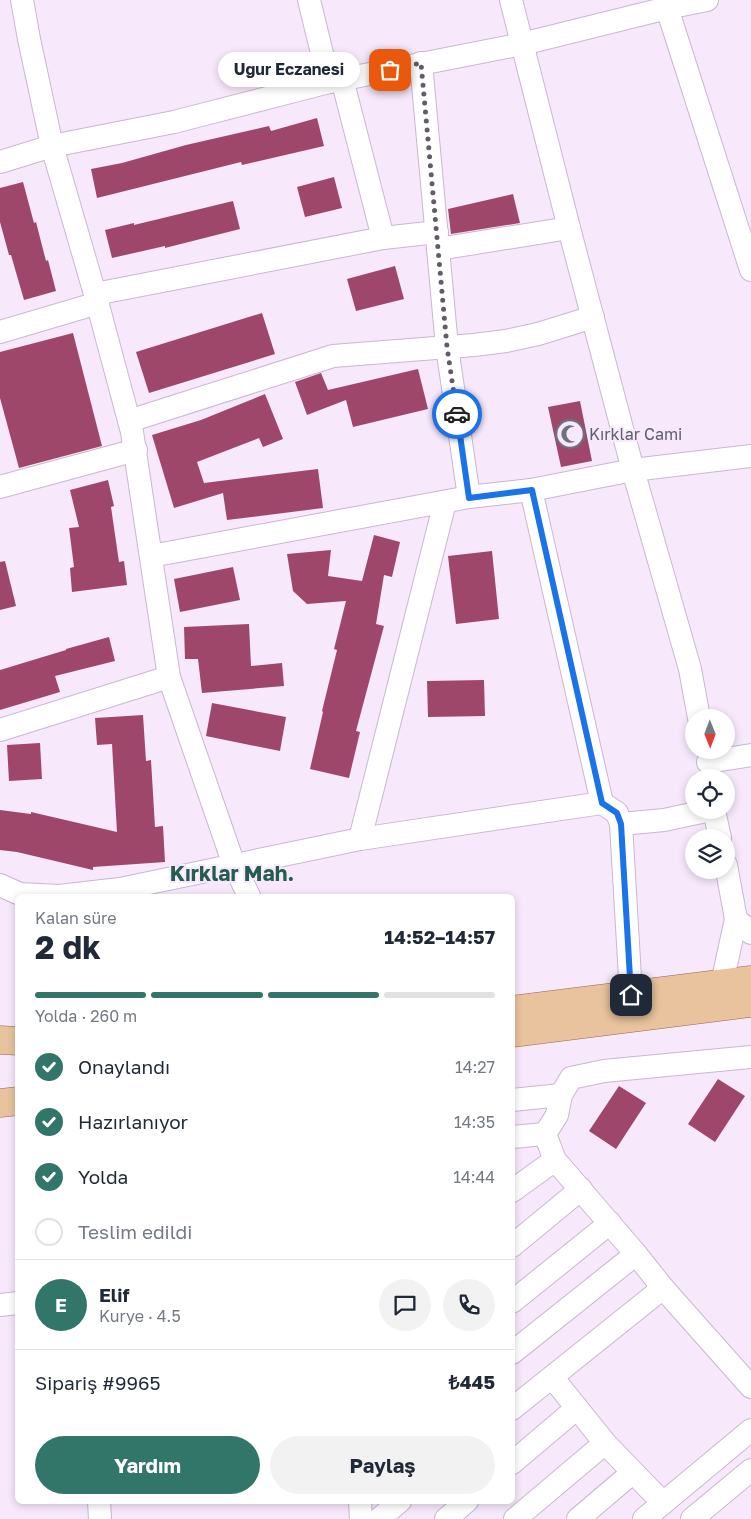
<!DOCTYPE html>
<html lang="tr">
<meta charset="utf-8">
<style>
:root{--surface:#fff;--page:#f2f2f3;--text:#1f2937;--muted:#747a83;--line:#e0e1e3;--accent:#32766a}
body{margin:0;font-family:"Golos Text",sans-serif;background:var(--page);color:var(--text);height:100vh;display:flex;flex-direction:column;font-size:19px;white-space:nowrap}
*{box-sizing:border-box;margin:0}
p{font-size:16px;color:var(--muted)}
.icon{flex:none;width:28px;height:28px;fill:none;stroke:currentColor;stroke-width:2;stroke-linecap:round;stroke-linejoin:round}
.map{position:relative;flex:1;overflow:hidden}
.panel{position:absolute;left:15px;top:894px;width:500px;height:610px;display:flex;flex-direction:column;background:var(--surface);border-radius:8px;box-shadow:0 2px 8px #0003}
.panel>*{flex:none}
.needle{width:32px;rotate:179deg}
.controls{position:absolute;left:685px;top:709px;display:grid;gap:10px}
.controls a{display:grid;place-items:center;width:50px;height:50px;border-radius:50%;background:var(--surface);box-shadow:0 2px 8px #0003;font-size:25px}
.pin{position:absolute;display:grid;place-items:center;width:42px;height:42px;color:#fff;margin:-21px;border-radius:10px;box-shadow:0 2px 8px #0006}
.courier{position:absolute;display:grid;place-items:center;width:50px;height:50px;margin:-25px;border:4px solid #1a73e8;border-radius:50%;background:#fff;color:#222;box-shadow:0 1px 6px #0007}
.bubble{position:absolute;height:35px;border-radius:18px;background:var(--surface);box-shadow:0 2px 8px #0003;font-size:16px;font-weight:700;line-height:35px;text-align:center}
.headline em{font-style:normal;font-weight:700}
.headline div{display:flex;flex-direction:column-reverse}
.headline{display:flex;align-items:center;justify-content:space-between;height:85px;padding:0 20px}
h1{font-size:32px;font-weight:700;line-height:38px}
.bar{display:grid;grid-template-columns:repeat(4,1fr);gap:8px 5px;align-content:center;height:60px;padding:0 20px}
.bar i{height:6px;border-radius:4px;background:var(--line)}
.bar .on{background:var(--accent)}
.bar p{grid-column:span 4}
.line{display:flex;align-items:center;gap:12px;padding:0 20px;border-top:1px solid var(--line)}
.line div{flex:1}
.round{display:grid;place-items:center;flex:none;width:52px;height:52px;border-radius:26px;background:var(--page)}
ol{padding:0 20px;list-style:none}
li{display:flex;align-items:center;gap:15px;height:55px}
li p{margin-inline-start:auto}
li .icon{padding:5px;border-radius:50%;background:var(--accent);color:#fff;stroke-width:4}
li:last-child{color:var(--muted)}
li i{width:28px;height:28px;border:2px solid var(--line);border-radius:50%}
.cta{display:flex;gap:10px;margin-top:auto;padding:10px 20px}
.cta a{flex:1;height:58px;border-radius:30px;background:var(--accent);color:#fff;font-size:20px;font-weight:700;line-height:58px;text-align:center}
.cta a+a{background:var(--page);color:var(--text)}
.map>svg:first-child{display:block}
.building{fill:#9f476a}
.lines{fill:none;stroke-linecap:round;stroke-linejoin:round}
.minor-casing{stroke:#cab7d0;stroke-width:24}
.major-casing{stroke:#946a44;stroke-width:29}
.minor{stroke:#fff;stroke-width:22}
.major{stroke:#e8c39d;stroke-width:28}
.done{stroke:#645b68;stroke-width:5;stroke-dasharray:0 9}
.route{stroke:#1a73e8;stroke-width:6}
.labels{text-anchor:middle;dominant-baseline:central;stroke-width:4;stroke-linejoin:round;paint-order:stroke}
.worship-label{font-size:16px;fill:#5b616d;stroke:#f7e8fc;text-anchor:start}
.district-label{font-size:21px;font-weight:bold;fill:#255c52;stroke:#f7e8fc}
</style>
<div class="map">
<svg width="751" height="1519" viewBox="0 0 751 1519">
<rect width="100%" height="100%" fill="#f7e8fc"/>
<!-- building -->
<g class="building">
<path d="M317,118L324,146L242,165L241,162L97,198L91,169L122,163L186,145L269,126L271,131Z"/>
<path d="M334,177L342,208L305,217L297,187Z"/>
<path d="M23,182L34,223L36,222L46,261L48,260L56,291L24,300L11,255H9L0,222V188Z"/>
<path d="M513,194L520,223L451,234L448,209Z"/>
<path d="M233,201L240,229L165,248V246L112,258L105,230L134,223V225Z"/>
<path d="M395,266L404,299L356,311L347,279Z"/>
<path d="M262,313L275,354L149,393L136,352Z"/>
<path d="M73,333L102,446L19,468L0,398V352Z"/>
<path d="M418,369L428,409L353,427L346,400L307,415L295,382L321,373L328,390Z"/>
<path d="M265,394L283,439L263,447L259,438L197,462L204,483L318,469L323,508L227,520L223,493L174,508L152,435L201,420Z"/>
<path d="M580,401L592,461L561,467L548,407Z"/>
<path d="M108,480L114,506L111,507L119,562L124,561L127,585L72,592L70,568L74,567L69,528L79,527L70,490Z"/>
<path d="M374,535L400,542L392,577L384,575L376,624L384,626L356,731L360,732L349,778L310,769L323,712L322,711L337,650L334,649L346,601L307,604L293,591L287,554L331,550L328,576L362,581Z"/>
<path d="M492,551L499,619L456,624L448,556Z"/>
<path d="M5,561L16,606L0,610V562Z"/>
<path d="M233,567L240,600L180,612L174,579Z"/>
<path d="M249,624L251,666L282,663L284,686L202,693L198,659H185L184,627Z"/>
<path d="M109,637L115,661L55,676L60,692L0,710V670L66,650V649Z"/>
<path d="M484,680L485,716L428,717L427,681Z"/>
<path d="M212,703L286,717L280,751L206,736Z"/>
<path d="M143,715L146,761L151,760L155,827L163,826L165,862L93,867V870L17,852L0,850V810L31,814V812L117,832L112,744L97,745L95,718Z"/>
<path d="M40,743L42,779L9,781L7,745Z"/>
<path d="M718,1079L745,1096L715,1142L688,1124Z"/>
<path d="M619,1086L646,1103L616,1149L589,1131Z"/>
</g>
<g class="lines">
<defs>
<g id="minor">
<path d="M22,0L29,39L52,146L95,294L132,432L169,677L234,865L249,896"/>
<path d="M309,0L329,82"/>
<path d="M511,0L569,228L633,470L690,669L699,718"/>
<path d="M667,8L751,270"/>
<path d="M421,63L447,347L469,497"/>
<path d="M342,79L383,238"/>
<path d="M0,162L52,146L174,122L329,82L522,44L667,8L707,0"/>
<path d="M438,249L569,228"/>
<path d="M95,294L383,238L437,232"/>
<path d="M0,332L98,303"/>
<path d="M129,421L333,356L474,345L506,341L538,334L593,317"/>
<path d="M0,487L136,450"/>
<path d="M531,490L602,803"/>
<path d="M151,556L469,497L531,490L633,470L751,456"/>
<path d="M0,730L169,677"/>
<path d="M708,762L751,755"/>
<path d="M714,810L720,838"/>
<path d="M621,824L631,995"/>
<path d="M360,839L445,502"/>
<path d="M726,865L736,919L751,933"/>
<path d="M0,885L20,894L59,896L120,889L360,839L602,803L617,813L621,824L664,820L711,810"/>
<path d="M722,983L736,919"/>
<path d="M751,1057L604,1071L571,1078L561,1095L557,1115L545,1134L555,1160L636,1254L663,1288L751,1387"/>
<path d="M512,1100L561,1095"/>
<path d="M512,1137L545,1134"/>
<path d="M512,1191L555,1160"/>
<path d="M512,1246L581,1189"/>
<path d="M512,1302L610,1223"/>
<path d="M0,1305L18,1303"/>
<path d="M512,1353L636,1254"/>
<path d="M552,1377L605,1443L663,1503"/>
<path d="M512,1409L663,1288"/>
<path d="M512,1463L577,1408"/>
<path d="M99,1501L100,1519"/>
<path d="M360,1501L361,1519"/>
<path d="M379,1519L400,1501"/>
<path d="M446,1519L467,1501"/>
<path d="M515,1519L605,1443"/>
<path d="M578,1519L632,1473"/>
<path d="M644,1519L751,1430"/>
<path d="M692,1519L751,1470"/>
</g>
<g id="major">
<path d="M512,1010L751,980"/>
<path d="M512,1033L751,1003"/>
<path d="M0,1040L18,1041"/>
<path d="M0,1103L18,1101"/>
</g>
</defs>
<!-- minor casing -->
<use href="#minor" class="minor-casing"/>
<!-- major casing -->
<use href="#major" class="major-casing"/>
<!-- minor -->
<use href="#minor" class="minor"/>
<!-- major -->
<use href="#major" class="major"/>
</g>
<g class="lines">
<!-- done -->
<path class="done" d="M390,70L421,63L447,347L457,414"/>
<!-- route -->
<path class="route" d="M457,414L469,498L532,490L602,803L617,813L621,824L631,995"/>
</g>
<!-- icons -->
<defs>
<symbol id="mosque-ring" viewBox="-11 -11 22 22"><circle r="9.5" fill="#f7e8fc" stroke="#6b7280" stroke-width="1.5"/><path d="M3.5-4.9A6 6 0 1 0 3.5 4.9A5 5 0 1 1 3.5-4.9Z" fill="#6b7280"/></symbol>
</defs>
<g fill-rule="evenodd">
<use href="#mosque-ring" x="554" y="418" width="32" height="32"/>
</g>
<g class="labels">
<!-- worship labels -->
<g class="worship-label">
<text x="589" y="434">Kırklar Cami</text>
</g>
<!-- district labels -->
<g class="district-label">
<text x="232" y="873">Kırklar Mah.</text>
</g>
</g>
</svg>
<div class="controls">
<a><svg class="needle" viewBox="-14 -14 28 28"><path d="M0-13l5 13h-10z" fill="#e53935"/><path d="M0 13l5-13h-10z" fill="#747a83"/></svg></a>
<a><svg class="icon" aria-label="locate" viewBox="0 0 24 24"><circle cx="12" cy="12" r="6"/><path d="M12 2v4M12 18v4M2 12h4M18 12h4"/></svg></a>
<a><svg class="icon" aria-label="layers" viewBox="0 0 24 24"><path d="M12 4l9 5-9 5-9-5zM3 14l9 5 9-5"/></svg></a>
</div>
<div class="pin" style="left:390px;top:70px;background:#ea580c"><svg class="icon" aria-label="bag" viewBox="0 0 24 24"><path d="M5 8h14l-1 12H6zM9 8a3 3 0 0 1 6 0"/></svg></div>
<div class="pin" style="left:631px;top:995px;background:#1f2937"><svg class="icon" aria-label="home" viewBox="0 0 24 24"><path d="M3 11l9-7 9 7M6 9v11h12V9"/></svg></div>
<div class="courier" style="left:457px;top:414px"><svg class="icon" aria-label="car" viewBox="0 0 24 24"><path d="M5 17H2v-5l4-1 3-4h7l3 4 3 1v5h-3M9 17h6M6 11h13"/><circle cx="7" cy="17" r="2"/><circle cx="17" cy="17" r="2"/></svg></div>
<div class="bubble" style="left:218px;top:52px;width:142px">Uğur Eczanesi</div>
<section class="panel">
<div class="headline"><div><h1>2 dk</h1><p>Kalan süre</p></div><em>14:52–14:57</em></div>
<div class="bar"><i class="on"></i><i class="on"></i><i class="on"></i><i></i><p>Yolda · 260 m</p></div>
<ol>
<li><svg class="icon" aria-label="check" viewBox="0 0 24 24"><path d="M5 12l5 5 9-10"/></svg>Onaylandı<p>14:27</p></li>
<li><svg class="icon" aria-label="check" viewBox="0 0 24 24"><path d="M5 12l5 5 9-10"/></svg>Hazırlanıyor<p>14:35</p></li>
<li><svg class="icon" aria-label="check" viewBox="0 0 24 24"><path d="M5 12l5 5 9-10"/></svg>Yolda<p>14:44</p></li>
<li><i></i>Teslim edildi</li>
</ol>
<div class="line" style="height:90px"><b class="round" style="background:var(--accent);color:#fff">E</b><div><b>Elif</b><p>Kurye · 4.5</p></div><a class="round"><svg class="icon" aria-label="chat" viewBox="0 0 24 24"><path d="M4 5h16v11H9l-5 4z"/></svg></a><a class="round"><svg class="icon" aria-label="phone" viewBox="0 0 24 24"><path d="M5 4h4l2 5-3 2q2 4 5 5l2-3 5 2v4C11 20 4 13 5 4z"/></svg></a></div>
<div class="line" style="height:65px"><div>Sipariş #9965</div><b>₺445</b></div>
<div class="cta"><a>Yardım</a><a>Paylaş</a></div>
</section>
</div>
